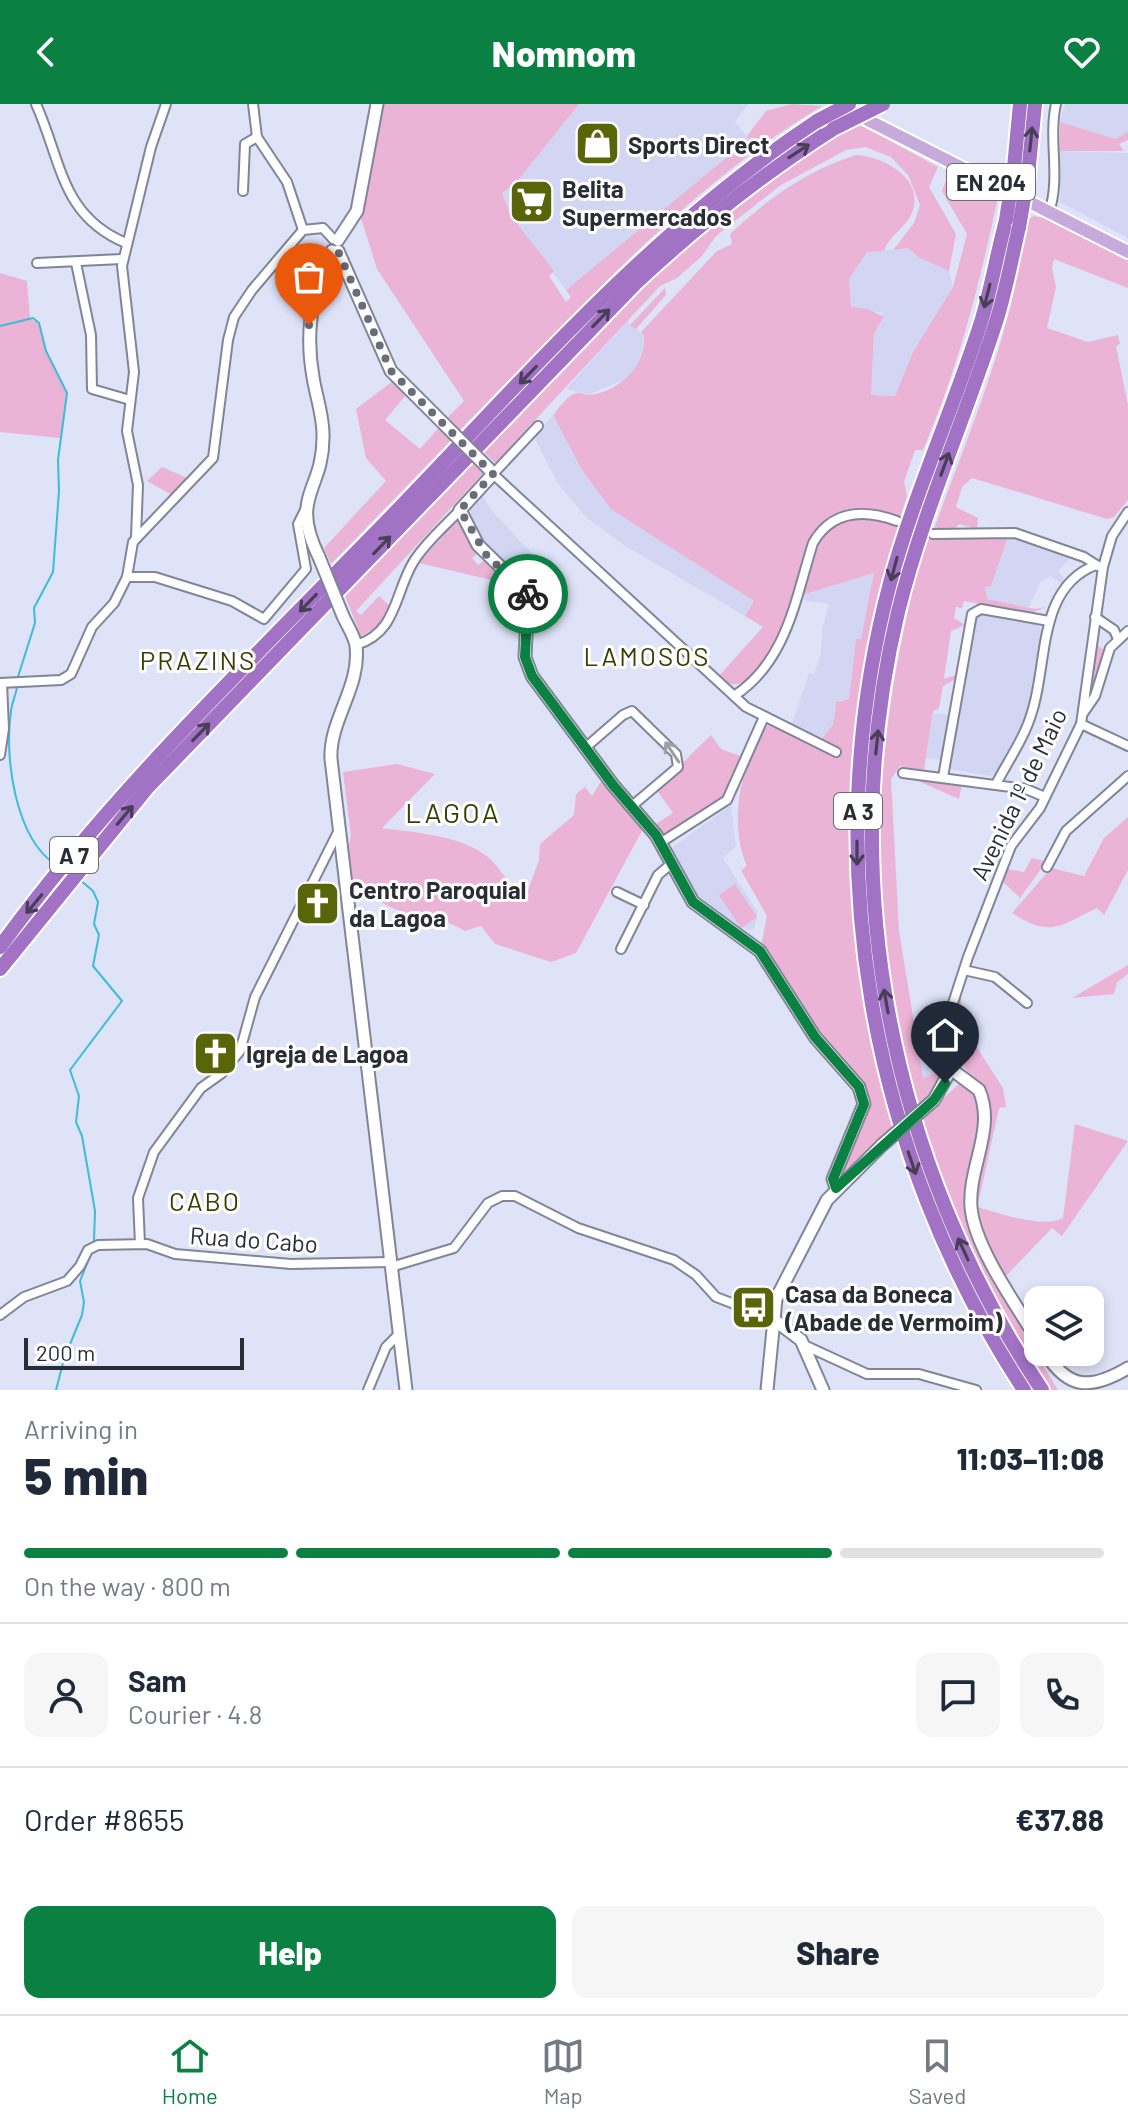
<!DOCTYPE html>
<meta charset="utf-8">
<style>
:root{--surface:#fff;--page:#f6f6f7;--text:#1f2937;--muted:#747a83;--line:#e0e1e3;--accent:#0b8043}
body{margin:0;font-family:Barlow,sans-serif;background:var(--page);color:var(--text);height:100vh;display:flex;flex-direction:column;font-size:30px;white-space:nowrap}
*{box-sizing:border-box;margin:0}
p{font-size:26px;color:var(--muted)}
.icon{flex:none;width:44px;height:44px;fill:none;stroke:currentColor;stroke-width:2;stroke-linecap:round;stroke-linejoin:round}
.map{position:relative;height:1286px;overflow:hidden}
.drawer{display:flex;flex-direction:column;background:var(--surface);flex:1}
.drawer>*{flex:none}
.buttons{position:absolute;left:1024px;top:1182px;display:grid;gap:16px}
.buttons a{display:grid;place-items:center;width:80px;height:80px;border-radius:16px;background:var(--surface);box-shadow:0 4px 12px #0003;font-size:40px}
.scale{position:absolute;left:24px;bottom:20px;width:220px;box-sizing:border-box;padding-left:8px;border:4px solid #2b2d34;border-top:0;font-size:22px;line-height:28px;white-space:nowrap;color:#2b2d34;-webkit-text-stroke:6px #fff;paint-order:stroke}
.pin{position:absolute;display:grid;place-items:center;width:68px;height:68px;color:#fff;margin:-82px -34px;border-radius:50% 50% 50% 0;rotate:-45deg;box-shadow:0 0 8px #0007}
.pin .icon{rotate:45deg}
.courier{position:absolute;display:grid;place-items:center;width:80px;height:80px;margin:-40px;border:6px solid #0b8043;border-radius:50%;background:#fff;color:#222;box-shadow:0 2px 10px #0007}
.headline em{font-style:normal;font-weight:800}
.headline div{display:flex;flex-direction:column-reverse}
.headline{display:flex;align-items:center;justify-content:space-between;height:136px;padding:0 24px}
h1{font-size:52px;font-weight:800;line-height:60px}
.bar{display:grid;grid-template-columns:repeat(4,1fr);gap:12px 8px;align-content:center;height:96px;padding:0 24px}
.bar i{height:10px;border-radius:6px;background:var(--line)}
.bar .active{background:var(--accent)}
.bar p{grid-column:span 4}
.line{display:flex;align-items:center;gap:20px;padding:0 24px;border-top:2px solid var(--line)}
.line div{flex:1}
.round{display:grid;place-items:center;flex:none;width:84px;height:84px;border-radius:16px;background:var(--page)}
.primary-button{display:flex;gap:16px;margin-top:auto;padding:16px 24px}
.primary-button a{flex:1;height:92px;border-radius:16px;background:var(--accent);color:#fff;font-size:32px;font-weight:800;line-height:92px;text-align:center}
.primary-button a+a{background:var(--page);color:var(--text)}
header{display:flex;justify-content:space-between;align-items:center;height:104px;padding:0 24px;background:var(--accent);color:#fff;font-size:36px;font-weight:800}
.menu{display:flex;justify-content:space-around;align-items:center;height:112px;border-top:2px solid var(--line);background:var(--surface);font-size:22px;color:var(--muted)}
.menu a{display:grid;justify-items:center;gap:4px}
.menu .active{color:var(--accent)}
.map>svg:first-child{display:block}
.built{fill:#d2d6f2}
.green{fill:#ebb3d5}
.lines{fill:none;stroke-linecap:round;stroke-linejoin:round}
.stream{stroke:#3ebcd5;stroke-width:2}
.street-casing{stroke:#818597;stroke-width:12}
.secondary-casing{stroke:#818597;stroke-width:15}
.primary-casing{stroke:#fff;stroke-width:16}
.highway-casing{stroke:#fff;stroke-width:18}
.street{stroke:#fff;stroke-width:8}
.secondary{stroke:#fff;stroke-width:11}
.primary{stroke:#c7aadc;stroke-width:12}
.highway{stroke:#a272c4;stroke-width:14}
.secondary-bridge-casing{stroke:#818597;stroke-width:15;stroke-linecap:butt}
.highway-bridge-casing{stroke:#fff;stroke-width:18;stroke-linecap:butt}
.secondary-bridge{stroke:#fff;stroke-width:11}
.highway-bridge{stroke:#a272c4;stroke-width:14}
.oneway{stroke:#493e58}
.oneway2{stroke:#a0a0a4}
.done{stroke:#6a6d79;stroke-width:8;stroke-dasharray:0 14.4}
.route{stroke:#0b8043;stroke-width:10}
.labels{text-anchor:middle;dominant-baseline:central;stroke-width:6;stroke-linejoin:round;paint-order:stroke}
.shield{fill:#fff;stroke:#6b6c71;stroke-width:2}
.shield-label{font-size:22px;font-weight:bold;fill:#2b2d34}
.poi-label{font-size:24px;font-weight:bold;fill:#2b2d34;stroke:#fff;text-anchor:start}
.street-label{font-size:24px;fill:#2b2d34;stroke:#fff}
.neighbourhood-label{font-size:26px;letter-spacing:2px;fill:#373f01;stroke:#fff}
.quarter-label{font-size:28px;letter-spacing:2px;fill:#373f01;stroke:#fff}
</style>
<header><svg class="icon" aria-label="back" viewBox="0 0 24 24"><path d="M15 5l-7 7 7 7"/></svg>Nomnom<svg class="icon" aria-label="heart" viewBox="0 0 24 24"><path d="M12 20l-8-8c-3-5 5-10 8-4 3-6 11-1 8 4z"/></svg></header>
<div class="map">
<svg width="1128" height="1286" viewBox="0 0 1128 1286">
<rect width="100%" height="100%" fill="#dfe3f8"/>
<!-- built -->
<g class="built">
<path d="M579,0H748L735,18L749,35L566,186L511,112L502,89L515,80Z"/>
<path d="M1065,0H1128V28L1116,35L1060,18Z"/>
<path d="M1060,47L1128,49V134L1060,98Z"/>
<path d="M908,144L918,153L949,167L953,183L913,248L895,292L871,291L874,230L883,217L882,209L851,203L849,175L867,148Z"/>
<path d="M627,218L644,231L646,248L628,274L588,291L566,285Z"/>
<path d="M553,311L582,366L611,404L754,497L745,512L624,441L586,413L559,381L534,333Z"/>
<path d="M481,390L494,409L541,459L524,476L480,438L467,405Z"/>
<path d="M1008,433L1071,453L1058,467L1068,479L1065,482L1050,472L1040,479L1029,503L987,496L985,482H991Z"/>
<path d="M875,469L861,535H856L849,596H839L835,601L833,621L821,636L791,622L809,569L814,570L821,549L822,525L829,500L802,496V491Z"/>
<path d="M982,508L1031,517L1040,523L1042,531L1027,613L998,668L990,672L950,665L952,640L944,639L941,656L926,654L933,609L948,611L945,634L952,636L974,516Z"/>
<path d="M731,701L736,742L723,754L758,809L754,824L749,827L702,800L669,746Z"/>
<path d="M945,897L947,909L940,928L941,955L936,969L923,974L913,916L926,914Z"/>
</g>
<!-- green -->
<g class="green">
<path d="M381,0H579L515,80L502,89L511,112L554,167L549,172L566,198L571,193L566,186L749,35L747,32L766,7L792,0L822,2C685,84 573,212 460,326L448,313L464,297L377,165L360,111Z"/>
<path d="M1060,18L1116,35L1128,28V36L1119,40L1124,47H1060Z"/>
<path d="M859,20L938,63L929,83L956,130L949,167L918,153L908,144L893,146L914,119L920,101L908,71L891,53L865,43L846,46L781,81L716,132L702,152L677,174L660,182L495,359L482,346C598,227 711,98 859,20Z"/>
<path d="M856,51C882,52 923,73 913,106C908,123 889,131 884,147L867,148L849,175L851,203L868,205L884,213L874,230L871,291L895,292L913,248L953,183L967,130L942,87L949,68L998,93C980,179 958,265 923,346H915L904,378L907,392L900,414C865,402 833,399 810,434C799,464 768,615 718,573L763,523L745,512L754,497L611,405L582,366L553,311C559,304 567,291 577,289C581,289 585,291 589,291C620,288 647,261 644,231L641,228L717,147L732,140L730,130C767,95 808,66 856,51Z"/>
<path d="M1034,112L1050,115L1128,152V184L1054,155L1052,163L1056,183L1047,224L1088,238L1118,231L1120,240L1116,242L1128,301V396L1114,413L1107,415L972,374L962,383L956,403L978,414L977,425L959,420L952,428H933C969,327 1017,220 1025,117Z"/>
<path d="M0,169L27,177L30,215L39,219L46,247L67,289L60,334L0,328Z"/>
<path d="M665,184L666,191L636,225L630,221Z"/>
<path d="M393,277L406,291L385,316L420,345L441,321L454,333L331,460L324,444L386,377L366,354L356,305Z"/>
<path d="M474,355L485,367L356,507L361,511L379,492L391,503L380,521L361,532L344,489Z"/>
<path d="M162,363L189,375L172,391L147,377Z"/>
<path d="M873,413L899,420C888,461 876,503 867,545C834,702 850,869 894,1022L841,1074L839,1072L868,992L863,981L825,940L761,842L767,812L741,766L747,762C728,721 740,656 769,620L833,651L842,650V646L821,636L833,621L836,598L849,595L856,535H861L874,469L802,491C815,444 818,416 873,413Z"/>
<path d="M457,416L479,448L472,454L478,461L486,455L519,484L526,496L513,481L419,459Z"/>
<path d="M931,430L938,435L1008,433L991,482L985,483L987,495L1035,505L1046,503L1031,509L964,497L962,504L956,503L954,514L965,521L951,527L944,575L956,571V575L943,582L939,604L933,607L924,666L900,662L891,675L899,827L923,974L936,969C943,950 936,920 947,909C947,952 950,972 918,1005C902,938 886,871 881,802C874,676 893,552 927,431Z"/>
<path d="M1096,541L1105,546L1093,591H1090Z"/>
<path d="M711,631L721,645L740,652C726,701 711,703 671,729H663L654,721L673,709L656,685Z"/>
<path d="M397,660L435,670L382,724C416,729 465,731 491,756C503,767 511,787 526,792L539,756L540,740L574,711L576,690L585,683L592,692L603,674L644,723L576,849L551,858L495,840L481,822L465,827L434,811L424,816L390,803L350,780L346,752L351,732L343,668Z"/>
<path d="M913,674L962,679L959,695L916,676Z"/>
<path d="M1128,713V766L1104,811L1097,804C1059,822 1051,834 1012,809L1051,764L1084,772L1104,734Z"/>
<path d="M1032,754L1044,757V761L1020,794L1003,778L1008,765L1024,768Z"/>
<path d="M735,780L757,813L741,824L719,791Z"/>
<path d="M1128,861V870L1117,878L1114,890L1072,894Z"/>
<path d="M961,886V908L969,913L976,942L1003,984L1006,1003L999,1004L978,1100L975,1097C979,1067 991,1030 988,999C986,983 973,977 965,964C951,944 953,908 961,886Z"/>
<path d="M962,977L973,982L981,1013L966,1099L1024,1224L1022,1227L1058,1286H1051C993,1201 954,1111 921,1015Z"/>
<path d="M1075,1020L1128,1037L1062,1132L1052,1124L1006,1172L979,1122L977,1103C1000,1109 1042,1125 1063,1114Z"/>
</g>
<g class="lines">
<!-- stream -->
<g class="stream">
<path d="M0,222L33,214L39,219L46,247L67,289L58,356L59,387L53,468L34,504L35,519L17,576"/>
<path d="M17,583C16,591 12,598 11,607C4,653 15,734 56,761"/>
<path d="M79,775L93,787L98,798L94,820L99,831L93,862L122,897L70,966L79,992L76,1018L82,1032L95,1107L94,1137"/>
<path d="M56,1286L64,1255L82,1211L84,1198L80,1177L92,1147"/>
</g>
<defs>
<g id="street">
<path d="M36,0C62,58 61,112 126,139"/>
<path d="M253,0L257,33L287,78L303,126"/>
<path d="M243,87L245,40L257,33"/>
<path d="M1049,108C1061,74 1048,35 1056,0"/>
<path d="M37,159L122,155"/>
<path d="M76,159L91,231L92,285L130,296"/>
<path d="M538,322L493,370L746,603L836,648"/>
<path d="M933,430L1015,429L1084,453L1098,462"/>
<path d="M136,434L138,381L127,327L134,268L122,162L151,43L166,0"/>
<path d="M127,473H155L232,497L264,515L306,465L298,420L305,406"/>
<path d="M1095,513L1114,526L1118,535"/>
<path d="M356,541C398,528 394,489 414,457C426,438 445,422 460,406"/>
<path d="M0,579L61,576L71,570L92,523L114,499L127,473L133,438L213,354L228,236L234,213L252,186L303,126L323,124L333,135"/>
<path d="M734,592C787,557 795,496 813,439C832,406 864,405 897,417"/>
<path d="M1084,608L1095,592L1110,544L1128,527"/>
<path d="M1081,620L1128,642"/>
<path d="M585,644L623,611L632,607L676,650L678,663L632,702"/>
<path d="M0,651L4,625L2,579"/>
<path d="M903,669L1026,685L1045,693"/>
<path d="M943,673L972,510L981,505L1049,517"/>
<path d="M996,680C1008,657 1025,633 1032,608C1048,559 1037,483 1096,461"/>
<path d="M660,739L727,696L764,613"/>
<path d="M1047,763L1066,727L1128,672"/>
<path d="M617,788L644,801"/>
<path d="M621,845L658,771L671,760"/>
<path d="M964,866L995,873L1027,899"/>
<path d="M951,965L952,902L968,853L1011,742L1040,704L1081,620L1103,463L1112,432L1128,408"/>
<path d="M140,1140L138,1094L154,1048L201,984L222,969L240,947L255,893L339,726"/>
<path d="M391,1163L454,1144L488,1099L502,1092H515L578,1124L674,1156L696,1171L716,1193L773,1215"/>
<path d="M0,1211L24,1193L67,1177L80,1162L88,1146L98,1141L147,1140L175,1150L291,1160L391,1158"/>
<path d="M804,1241L867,1270H919L976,1286"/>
<path d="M368,1286L386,1243L400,1229"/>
</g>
<g id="secondary">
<path d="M338,136L357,107L377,0"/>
<path d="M338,147L391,267L446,322"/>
<path d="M488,364L493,370L460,406L478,441L528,490L525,553L532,572L613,681L656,731L693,798L760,847L815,933L859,983L864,1000L833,1075L836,1084"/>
<path d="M319,453C289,392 323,387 323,334C324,313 316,293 313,273C305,228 311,187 332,147"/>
<path d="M343,512C347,521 355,533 356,542C361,583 329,616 331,655L406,1286"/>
<path d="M934,996L951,965L979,986C996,1025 968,1063 971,1103C974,1143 1017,1202 1038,1237"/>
<path d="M773,1215L801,1236L823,1286"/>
<path d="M1045,1248C1068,1286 1091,1286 1128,1264"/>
<path d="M767,1286L776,1195L827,1096L882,1041"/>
</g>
<path id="primary" d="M852,8L1128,148"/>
<g id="highway">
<path d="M1014,64L1020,0"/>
<path d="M1028,71L1035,0"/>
<path d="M1006,116C997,150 991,185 981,218C953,306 914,390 890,479C817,754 869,1049 1024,1286"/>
<path d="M1019,123C1011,157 1005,192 994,224C963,319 922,411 898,508C834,774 890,1060 1042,1286"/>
<path d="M0,843C112,688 253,555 385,419C522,278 651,126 817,17"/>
<path d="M0,865L147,684L636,179C698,121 761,71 833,25"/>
</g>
</defs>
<!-- street casing -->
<use href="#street" class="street-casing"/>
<!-- secondary casing -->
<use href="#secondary" class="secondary-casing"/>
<!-- primary casing -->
<use href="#primary" class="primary-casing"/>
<!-- highway casing -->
<use href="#highway" class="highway-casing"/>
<!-- street -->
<use href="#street" class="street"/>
<!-- secondary -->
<use href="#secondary" class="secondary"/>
<!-- primary -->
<use href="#primary" class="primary"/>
<!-- highway -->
<use href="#highway" class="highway"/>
<defs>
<g id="secondary-bridge">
<path d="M446,322L488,364"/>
<path d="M319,453L343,512"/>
<path d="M882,1041L934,996"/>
</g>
<g id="highway-bridge">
<path d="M817,17L849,0"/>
<path d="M833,25L883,0"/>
<path d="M1006,116L1014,64"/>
<path d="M1019,123L1028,71"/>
</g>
</defs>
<!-- secondary-bridge casing -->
<use href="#secondary-bridge" class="secondary-bridge-casing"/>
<!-- highway-bridge casing -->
<use href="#highway-bridge" class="highway-bridge-casing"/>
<!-- secondary-bridge -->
<use href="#secondary-bridge" class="secondary-bridge"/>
<!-- highway-bridge -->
<use href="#highway-bridge" class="highway-bridge"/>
</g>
<!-- one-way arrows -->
<defs><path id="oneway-shaft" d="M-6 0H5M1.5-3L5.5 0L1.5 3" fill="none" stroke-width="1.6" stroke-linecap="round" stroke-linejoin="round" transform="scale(2)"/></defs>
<g class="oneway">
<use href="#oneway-shaft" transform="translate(1031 35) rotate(-84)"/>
<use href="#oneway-shaft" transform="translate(799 47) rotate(-33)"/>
<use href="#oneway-shaft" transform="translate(987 192) rotate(104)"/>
<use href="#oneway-shaft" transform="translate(601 214) rotate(-46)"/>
<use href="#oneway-shaft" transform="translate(528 271) rotate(134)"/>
<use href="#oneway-shaft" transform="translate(945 360) rotate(-70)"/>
<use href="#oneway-shaft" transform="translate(382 441) rotate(-46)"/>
<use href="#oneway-shaft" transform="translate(894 465) rotate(105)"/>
<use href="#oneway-shaft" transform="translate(308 499) rotate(134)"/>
<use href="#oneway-shaft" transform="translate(201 628) rotate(-46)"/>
<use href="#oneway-shaft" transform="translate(877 638) rotate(-84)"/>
<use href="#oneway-shaft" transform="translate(125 711) rotate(-50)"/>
<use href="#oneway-shaft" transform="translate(857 749) rotate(90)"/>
<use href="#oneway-shaft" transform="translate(34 800) rotate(130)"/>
<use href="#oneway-shaft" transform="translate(886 897) rotate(-100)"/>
<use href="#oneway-shaft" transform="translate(912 1059) rotate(71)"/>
<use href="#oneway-shaft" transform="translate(963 1145) rotate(-115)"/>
</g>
<use class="oneway2" href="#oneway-shaft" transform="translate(672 648) rotate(-124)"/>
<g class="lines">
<!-- done -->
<path class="done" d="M309,221L317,180L332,147H338L391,267L493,370L460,406L487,452L528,490"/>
<!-- route -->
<path class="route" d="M528,490L525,553L532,572L613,681L656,731L693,798L760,847L815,933L859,983L864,1000L833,1075L836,1084L934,996L945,979"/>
</g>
<!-- icons -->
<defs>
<symbol id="shop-square" viewBox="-11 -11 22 22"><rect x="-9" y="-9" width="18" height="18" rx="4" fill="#586508" stroke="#fff"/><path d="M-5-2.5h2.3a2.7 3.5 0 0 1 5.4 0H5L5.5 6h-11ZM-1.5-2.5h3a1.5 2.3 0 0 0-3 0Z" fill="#fff"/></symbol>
<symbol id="supermarket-square" viewBox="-11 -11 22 22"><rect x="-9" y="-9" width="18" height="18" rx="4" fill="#586508" stroke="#fff"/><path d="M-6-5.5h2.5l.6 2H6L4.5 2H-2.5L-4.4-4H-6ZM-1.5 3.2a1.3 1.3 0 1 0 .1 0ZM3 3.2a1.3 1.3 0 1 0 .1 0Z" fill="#fff"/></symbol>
<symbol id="church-square" viewBox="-11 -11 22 22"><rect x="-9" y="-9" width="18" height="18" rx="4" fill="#586508" stroke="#fff"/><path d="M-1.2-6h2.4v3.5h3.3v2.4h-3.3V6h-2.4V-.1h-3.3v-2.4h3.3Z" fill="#fff"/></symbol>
<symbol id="bus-square" viewBox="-11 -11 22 22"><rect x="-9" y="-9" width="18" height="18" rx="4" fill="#586508" stroke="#fff"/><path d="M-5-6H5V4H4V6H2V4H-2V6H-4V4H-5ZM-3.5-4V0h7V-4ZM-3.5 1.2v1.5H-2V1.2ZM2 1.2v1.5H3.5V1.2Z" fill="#fff"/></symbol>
</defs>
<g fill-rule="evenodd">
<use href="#shop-square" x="572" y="14" width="51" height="51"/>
<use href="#supermarket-square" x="506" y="72" width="51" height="51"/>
<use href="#church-square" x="292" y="774" width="51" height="51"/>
<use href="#church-square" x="190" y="924" width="51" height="51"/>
<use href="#bus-square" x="728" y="1178" width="51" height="51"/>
</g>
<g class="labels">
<!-- shield labels -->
<g class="shield">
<rect x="947" y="60" width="88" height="36" rx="6"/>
<rect x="834" y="689" width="48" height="36" rx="6"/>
<rect x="50" y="733" width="48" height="36" rx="6"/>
</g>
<g class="shield-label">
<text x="991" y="78">EN 204</text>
<text x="858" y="707">A 3</text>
<text x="74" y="751">A 7</text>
</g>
<!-- poi labels -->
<g class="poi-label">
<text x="628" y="40">Sports Direct</text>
<text x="562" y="84">Belita<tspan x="562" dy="28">Supermercados</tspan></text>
<text x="349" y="785">Centro Paroquial<tspan x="349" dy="28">da Lagoa</tspan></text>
<text x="246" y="949">Igreja de Lagoa</text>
<text x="785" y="1189">Casa da Boneca<tspan x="785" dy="28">(Abade de Vermoim)</tspan></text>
</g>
<!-- street labels -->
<g class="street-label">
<text transform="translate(1018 690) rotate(-64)">Avenida 1º de Maio</text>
<text transform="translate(254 1135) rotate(4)">Rua do Cabo</text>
</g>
<!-- neighbourhood labels -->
<g class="neighbourhood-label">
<text x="647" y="551">LAMOSOS</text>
<text x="198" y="555">PRAZINS</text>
<text x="205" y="1096">CABO</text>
</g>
<!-- quarter labels -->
<g class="quarter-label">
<text x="453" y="708">LAGOA</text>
</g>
</g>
</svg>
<div class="buttons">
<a><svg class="icon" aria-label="layers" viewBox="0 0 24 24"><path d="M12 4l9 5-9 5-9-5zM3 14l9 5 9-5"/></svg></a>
</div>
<div class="scale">200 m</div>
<div class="pin" style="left:309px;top:221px;background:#ea580c"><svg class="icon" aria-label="bag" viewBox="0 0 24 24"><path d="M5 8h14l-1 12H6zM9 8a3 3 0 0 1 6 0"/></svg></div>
<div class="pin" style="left:945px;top:979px;background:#1f2937"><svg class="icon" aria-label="home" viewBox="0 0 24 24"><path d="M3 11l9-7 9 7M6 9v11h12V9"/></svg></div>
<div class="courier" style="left:528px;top:490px"><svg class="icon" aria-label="bike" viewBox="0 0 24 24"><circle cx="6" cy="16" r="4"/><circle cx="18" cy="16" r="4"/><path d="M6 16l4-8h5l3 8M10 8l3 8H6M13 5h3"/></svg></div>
</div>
<section class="drawer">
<div class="headline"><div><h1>5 min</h1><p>Arriving in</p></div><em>11:03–11:08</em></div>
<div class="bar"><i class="active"></i><i class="active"></i><i class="active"></i><i></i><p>On the way · 800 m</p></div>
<div class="line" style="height:144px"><a class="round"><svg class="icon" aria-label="person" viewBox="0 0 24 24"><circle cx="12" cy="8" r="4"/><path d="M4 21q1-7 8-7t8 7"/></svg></a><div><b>Sam</b><p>Courier · 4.8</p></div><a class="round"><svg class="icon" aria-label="chat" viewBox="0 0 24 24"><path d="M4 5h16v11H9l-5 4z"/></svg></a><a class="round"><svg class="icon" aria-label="phone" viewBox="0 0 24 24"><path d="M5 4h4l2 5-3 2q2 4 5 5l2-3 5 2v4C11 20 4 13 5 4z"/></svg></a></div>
<div class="line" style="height:104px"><div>Order #8655</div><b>€37.88</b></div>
<div class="primary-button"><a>Help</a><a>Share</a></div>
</section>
<nav class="menu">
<a class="active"><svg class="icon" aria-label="home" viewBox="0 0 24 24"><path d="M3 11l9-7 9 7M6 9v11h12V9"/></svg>Home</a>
<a><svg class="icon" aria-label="map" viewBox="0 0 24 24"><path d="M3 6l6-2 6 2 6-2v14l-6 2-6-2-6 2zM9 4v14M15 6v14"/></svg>Map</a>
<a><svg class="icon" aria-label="saved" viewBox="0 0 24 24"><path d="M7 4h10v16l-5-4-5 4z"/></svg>Saved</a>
</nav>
